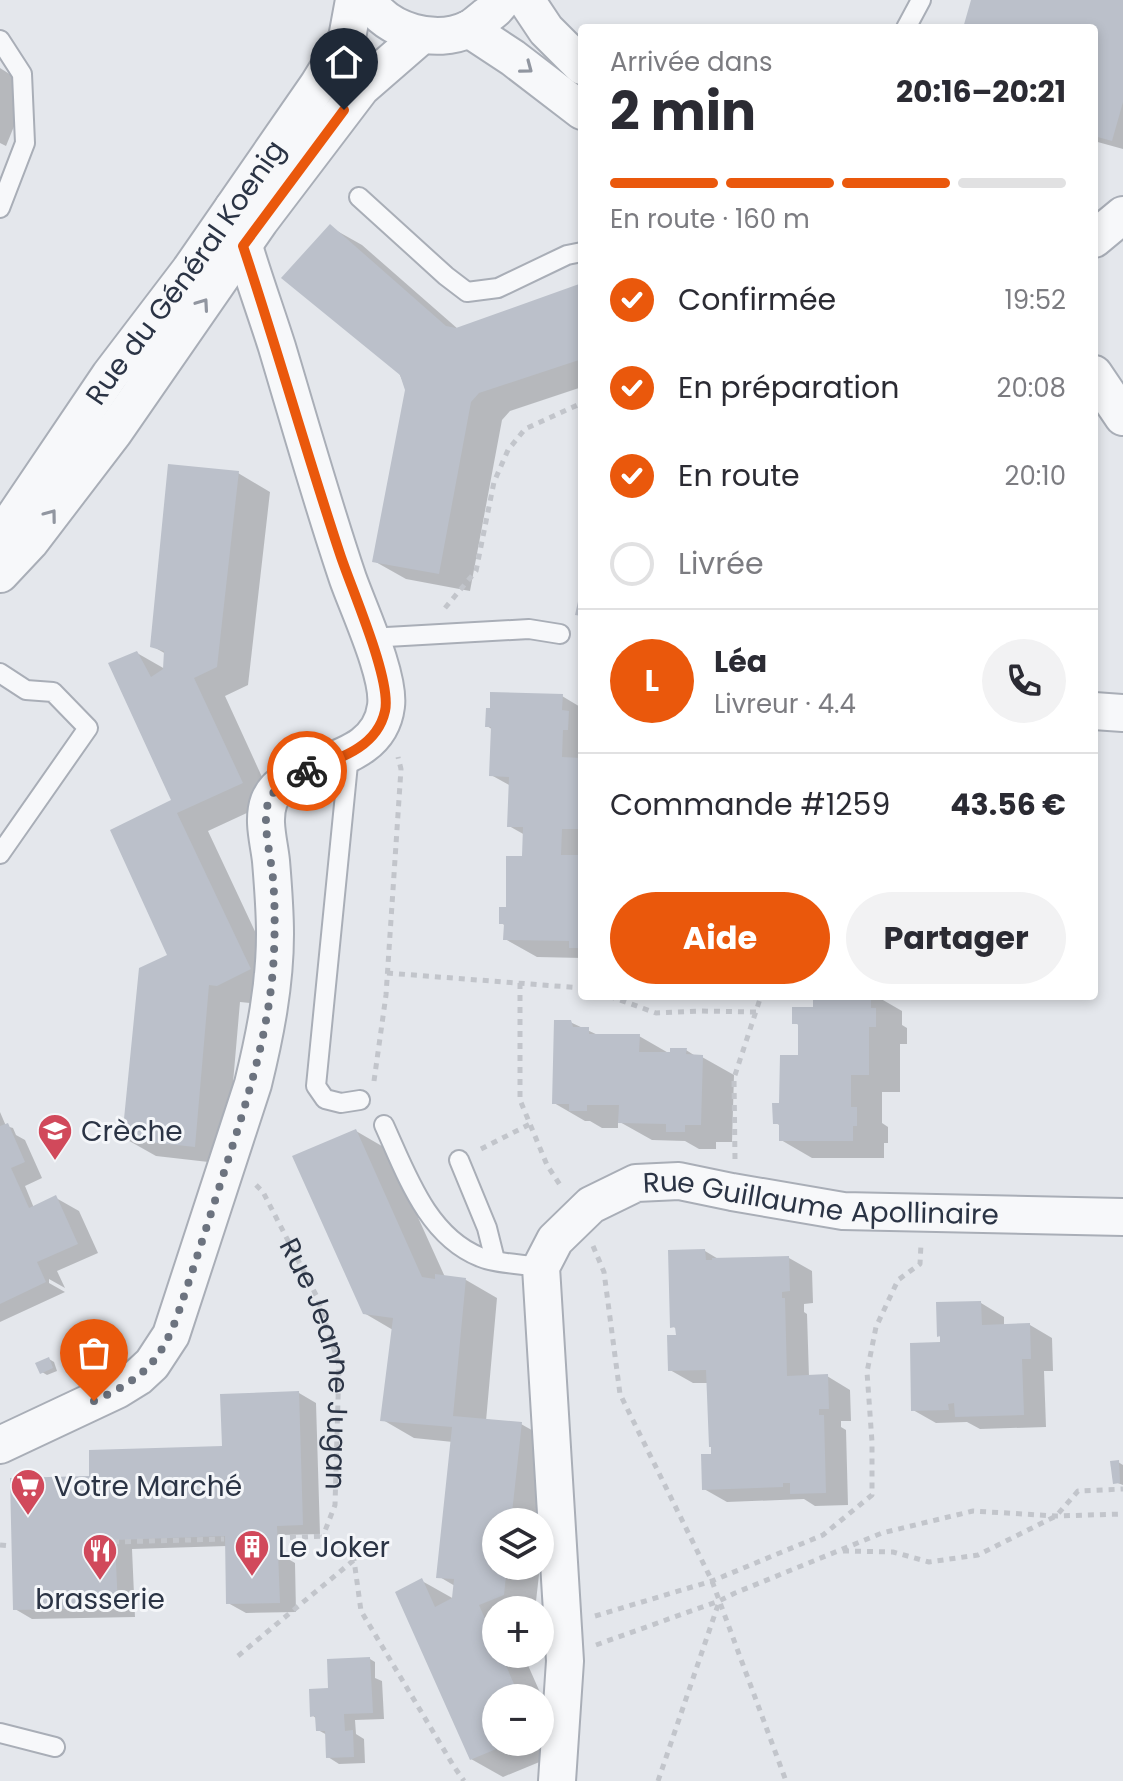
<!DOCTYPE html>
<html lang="fr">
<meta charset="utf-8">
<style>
:root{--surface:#fff;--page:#f2f2f3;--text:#2b2b33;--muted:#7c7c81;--line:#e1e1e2;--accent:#ea580c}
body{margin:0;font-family:Poppins,sans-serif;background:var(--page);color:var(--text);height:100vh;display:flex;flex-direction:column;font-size:30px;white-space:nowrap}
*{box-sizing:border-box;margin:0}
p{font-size:26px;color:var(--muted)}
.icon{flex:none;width:44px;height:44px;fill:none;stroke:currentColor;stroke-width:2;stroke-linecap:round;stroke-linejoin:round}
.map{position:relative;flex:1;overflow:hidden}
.side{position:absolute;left:578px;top:24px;width:520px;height:976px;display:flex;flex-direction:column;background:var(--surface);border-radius:8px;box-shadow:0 4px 12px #0003}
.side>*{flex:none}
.tools{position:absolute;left:482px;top:1508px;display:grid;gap:16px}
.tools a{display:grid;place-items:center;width:72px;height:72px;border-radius:50%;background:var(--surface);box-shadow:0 4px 12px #0003;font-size:40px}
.pin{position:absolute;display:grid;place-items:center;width:68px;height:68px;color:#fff;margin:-82px -34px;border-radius:50% 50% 50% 0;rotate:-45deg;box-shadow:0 0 8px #0007}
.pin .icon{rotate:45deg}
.courier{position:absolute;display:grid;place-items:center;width:80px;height:80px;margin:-40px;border:6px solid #ea580c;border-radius:50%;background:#fff;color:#222;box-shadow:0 2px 10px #0007}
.headline em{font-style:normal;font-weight:700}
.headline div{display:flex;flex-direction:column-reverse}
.headline{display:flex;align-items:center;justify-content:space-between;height:136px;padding:0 32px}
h1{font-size:52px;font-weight:700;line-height:60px}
.bar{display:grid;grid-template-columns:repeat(4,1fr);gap:12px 8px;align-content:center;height:96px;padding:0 32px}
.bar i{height:10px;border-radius:6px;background:var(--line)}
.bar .on{background:var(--accent)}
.bar p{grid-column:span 4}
.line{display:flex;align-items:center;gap:20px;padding:0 32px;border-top:2px solid var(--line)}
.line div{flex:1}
.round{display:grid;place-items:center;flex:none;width:84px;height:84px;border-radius:42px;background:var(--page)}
ol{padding:0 32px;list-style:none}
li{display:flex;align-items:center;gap:24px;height:88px}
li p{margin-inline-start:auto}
li .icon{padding:8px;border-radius:50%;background:var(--accent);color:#fff;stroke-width:4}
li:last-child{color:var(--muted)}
li i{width:44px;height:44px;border:4px solid var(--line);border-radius:50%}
.button{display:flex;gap:16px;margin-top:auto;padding:16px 32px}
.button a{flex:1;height:92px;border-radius:48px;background:var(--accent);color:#fff;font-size:32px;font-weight:700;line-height:92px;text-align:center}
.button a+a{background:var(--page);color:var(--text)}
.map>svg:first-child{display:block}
.shadow{fill:#0003;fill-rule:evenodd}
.building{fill:#bbc0ca}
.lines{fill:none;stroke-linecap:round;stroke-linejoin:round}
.service-casing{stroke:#a9aeb7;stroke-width:22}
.minor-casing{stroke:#a9aeb7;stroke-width:40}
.path{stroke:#c2c5cb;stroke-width:5;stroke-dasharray:6 6;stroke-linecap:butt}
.service{stroke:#f7f8fa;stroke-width:18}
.minor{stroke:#f7f8fa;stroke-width:36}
.oneway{stroke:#9196a0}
.done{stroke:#6c737f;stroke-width:8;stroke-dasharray:0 14.4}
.route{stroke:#ea580c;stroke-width:10}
.labels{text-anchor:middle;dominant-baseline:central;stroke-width:6;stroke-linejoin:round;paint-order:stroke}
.street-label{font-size:28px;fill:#2b3445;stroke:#f4f6f9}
.poi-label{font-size:28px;fill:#2b3445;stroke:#f4f6f9;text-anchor:start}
</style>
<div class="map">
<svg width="1123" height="1781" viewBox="0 0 1123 1781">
<rect width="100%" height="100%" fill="#e4e7ec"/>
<!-- shadow -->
<g class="shadow">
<path d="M973,0H1123V149L1094,141V28H965Z"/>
<path d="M0,68L30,87L6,146L0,143Z"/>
<path d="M330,227L362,245L458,329L582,285V387L510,411L502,420L470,591L406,579L374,561L407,390Z"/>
<path d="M238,473L270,492L248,685L225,696L273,801L208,831L281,987L250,1003L240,1002L226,1164L156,1156L124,1138L170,956L174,801L137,653L165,669L166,654L152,646Z"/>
<path d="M562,696L582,708V958L537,957L505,939L506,926L501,923L508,909L524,858L525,835L509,826L511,786L491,775L493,730L487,726Z"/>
<path d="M815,996H876L902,1011V1025L907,1028V1044H900V1092H882V1123L888,1127V1143H884V1158H812L781,1140V1126L774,1122L800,1057V1026L794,1022L815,1009Z"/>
<path d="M570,1022L600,1036H639L672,1055L686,1050L697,1057H702L734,1075L732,1142H716V1149H699L685,1141L652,1140L618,1121V1128H602L590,1121H585L554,1103Z"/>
<path d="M0,1112L6,1126L13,1128L16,1135L25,1140L42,1178L25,1186L34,1208L56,1198L79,1211L98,1253L57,1271L65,1288L49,1279V1283L65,1292L0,1322Z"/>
<path d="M356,1131L387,1149L445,1277L466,1280L497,1298L486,1421L521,1424L553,1442L540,1563V1522H496V1566H540L535,1610H496V1654H523L566,1751L503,1777L471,1759L422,1581L454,1599L455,1586L438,1576L453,1442L414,1438L383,1420L393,1330L364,1313ZM496,1698H540V1742H496Z"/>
<path d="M705,1251L720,1260L789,1258L812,1271L813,1303L804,1304V1312L807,1314L809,1377L827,1376L850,1390L851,1421H841V1427L846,1430L848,1505L815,1506L804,1499L727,1502L704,1489L713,1456L709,1383H693L670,1370L678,1337L677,1329L672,1326Z"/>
<path d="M981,1303L1004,1317V1326L1030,1325L1052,1338L1053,1371H1044L1046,1427L980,1429L967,1422L936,1423L913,1410L942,1344V1337L939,1336Z"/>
<path d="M49,1359L54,1362L57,1371L47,1375L42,1372Z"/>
<path d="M299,1393L316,1403L320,1534L282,1535L283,1556L295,1563L296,1612L246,1613L228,1603L227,1546L132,1549L135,1617L32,1619L15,1609L91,1477L224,1448Z"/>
<path d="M1118,1462L1123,1465V1485L1115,1482Z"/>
<path d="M370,1659L375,1662V1678L382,1681L384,1719L355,1720L356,1734L364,1739L365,1763L339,1764L328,1757L327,1735L318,1730L317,1719L312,1715L330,1690Z"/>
</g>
<!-- building -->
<g class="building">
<path d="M971,0H1123V102L1112,141L1094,136V28H963Z"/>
<path d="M330,224L446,326L456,328L582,283V359L479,393L471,402L439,574L372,562L405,390L400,375L281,278Z"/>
<path d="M168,464L239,471L217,667L194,678L243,783L177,813L251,969L217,986L209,985L195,1147L122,1139L139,968L167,955L110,830L171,800L108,663L137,651L151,677L163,669L164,651L150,647Z"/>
<path d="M579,597L582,598V616L575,615Z"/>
<path d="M490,692L563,694L562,710L569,711L568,730H563L562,757L581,758L579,829H562L561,855H580L579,904H582V948H569V941L503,940L504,924H499V907H506V856H522L523,827H507L509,777L489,776L491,727H485L486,708H490Z"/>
<path d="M813,996H871V1008H876V1027H869V1075H851V1107H857V1126H853V1141H779V1124H773L772,1103H779L780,1055H798V1024H792V1007H813Z"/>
<path d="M554,1020H571L573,1027H589V1034H640L639,1052H670V1048H687L686,1054L703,1055L701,1125H685V1132H666V1124L618,1123L619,1105H587V1111H569V1104H552Z"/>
<path d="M8,1123L25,1162L11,1168L29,1208L56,1195L78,1244L37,1262L46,1282L0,1304V1126Z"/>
<path d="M356,1129L422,1277L435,1279V1274L466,1278L453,1416L522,1422L511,1522H496V1566H507L504,1595L479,1605L496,1644V1654H501L520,1698H496V1742H513L470,1760L395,1592L422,1578L435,1607L452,1598L454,1579L436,1578L452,1427L380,1421L393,1318L363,1314L292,1156Z"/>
<path d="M705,1249L706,1260H712V1258L789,1256L790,1291L782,1292V1298H785L787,1376L828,1374L829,1409H819V1415H824L826,1493L790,1494V1483H783V1487L702,1490L701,1454H711V1447H709L706,1370L668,1371L667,1335H676L675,1327L670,1328L668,1250Z"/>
<path d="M981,1301L982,1325L1030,1323L1031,1359H1022L1024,1415L955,1417L954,1403L948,1404L949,1410L911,1411L910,1343L940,1342V1336L937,1337L936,1302Z"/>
<path d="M49,1357L53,1368L40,1374L35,1363Z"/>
<path d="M299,1391L303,1525L277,1526L280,1603L226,1604L225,1536L115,1540L118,1608L13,1610L10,1478L89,1476V1450L222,1446L220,1394Z"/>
<path d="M1119,1460L1120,1483L1113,1484L1110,1461Z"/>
<path d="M370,1657L373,1713L344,1714L345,1731L353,1730L354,1757L326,1758L325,1731H316L315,1716L310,1717L309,1689L328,1688L327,1659Z"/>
</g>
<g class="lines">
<defs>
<g id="service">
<path d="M906,28L921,0"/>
<path d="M0,40L22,74L25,143L0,208"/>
<path d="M359,197L446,276L467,292L498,288L567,255L582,252"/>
<path d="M369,638L529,629L560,634"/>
<path d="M0,673L26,690L53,692L88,728L0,854"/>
<path d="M349,754L316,1086L325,1099L341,1103L360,1100"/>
<path d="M384,1125C406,1173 427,1236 480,1257C496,1264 523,1264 541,1267"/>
<path d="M459,1160L487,1228L495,1260"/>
<path d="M0,1733L55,1747"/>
</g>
<g id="minor">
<path d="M368,0C387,32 436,45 469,29C475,26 480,21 485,17C492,12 498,8 502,0"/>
<path d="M526,0L546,30L582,66"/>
<path d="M469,29L513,58L582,111"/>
<path d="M1094,239L1123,215"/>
<path d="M1094,374L1123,417"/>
<path id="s2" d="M0,538L110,375L190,270L318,85L347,38L354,0"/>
<path d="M0,574L30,542L114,432L260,221L361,88L422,35"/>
<path d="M1094,711L1123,713"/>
<path d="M0,1445L117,1390L138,1377L152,1364L171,1335L253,1084C265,1035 275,985 275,934C275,910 273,885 271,861C269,842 262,820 269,801C286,757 378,771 386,706C390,676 359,610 348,579C322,502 300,424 277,347C262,300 245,255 233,208"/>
<path id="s3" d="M557,1781L565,1661L541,1267L555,1240L591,1205L636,1183L679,1181L732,1192L843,1211L1123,1217"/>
</g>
</defs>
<!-- service casing -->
<use href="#service" class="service-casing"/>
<!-- minor casing -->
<use href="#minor" class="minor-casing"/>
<!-- path -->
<g class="path">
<path d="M445,608L476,571L494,482L508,450L525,429L582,403"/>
<path d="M387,973L582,988"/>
<path d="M520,983V1100L547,1165L562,1188"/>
<path d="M609,996L656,1013L699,1011L756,1012"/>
<path d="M374,1081L386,995L401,769L398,757"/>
<path d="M481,1149L530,1124"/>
<path d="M735,1159L734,1078L761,996"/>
<path id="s1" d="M256,1185L263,1192L317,1297L339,1365L335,1505L323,1536L329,1537L354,1560L361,1611L453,1765L464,1781"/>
<path d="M593,1246L604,1272L620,1394L712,1581L786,1781"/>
<path d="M278,1538L323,1536"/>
<path d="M113,1542L224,1539"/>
<path d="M0,1545L10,1546"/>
<path d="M843,1551L893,1552L929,1562L978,1555L1056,1516L1078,1491L1123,1489"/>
<path d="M595,1616L712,1581L823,1535L872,1495V1442L867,1372L876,1327L898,1280L920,1264L921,1244"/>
<path d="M596,1645L719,1601L735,1593L882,1533L973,1511L1056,1516L1123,1514"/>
<path d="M238,1656L354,1560"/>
<path d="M658,1781L719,1602"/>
</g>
<!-- service -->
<use href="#service" class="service"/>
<!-- minor -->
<use href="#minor" class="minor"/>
</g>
<!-- one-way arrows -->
<defs><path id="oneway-chevron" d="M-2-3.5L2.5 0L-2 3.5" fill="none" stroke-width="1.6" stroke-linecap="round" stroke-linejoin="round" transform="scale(2)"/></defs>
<g class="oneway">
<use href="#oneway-chevron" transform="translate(527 68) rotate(37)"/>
<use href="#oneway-chevron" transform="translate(203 304) rotate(-55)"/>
<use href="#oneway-chevron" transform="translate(51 515) rotate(-53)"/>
</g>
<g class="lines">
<!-- done -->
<path class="done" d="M94,1401C142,1379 161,1363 179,1311C196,1261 212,1210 228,1160C250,1091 271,1024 274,952C275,927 275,903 273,879C271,856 261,821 269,800C276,785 293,777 307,771"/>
<!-- route -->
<path class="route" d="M307,771C338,759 377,748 385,711C392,680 351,588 340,554C306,452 277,348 243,246L344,110"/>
</g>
<!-- icons -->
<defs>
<symbol id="school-pin" viewBox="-11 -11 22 30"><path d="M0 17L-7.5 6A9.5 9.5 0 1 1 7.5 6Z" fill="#d1495b" stroke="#f4f6f9"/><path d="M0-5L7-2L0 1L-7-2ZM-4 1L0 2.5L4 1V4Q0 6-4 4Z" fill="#fff"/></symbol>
<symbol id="supermarket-pin" viewBox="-11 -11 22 30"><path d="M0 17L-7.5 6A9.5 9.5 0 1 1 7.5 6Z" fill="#d1495b" stroke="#f4f6f9"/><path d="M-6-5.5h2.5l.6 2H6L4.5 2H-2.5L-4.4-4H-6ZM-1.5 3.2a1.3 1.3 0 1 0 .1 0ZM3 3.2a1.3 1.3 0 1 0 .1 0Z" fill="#fff"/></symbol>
<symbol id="building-pin" viewBox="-11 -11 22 30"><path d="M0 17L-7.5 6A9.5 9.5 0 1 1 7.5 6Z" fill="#d1495b" stroke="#f4f6f9"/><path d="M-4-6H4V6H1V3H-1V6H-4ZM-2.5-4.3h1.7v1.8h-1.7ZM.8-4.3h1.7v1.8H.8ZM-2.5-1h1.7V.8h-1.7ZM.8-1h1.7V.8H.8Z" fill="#fff"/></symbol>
<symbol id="restaurant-pin" viewBox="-11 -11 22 30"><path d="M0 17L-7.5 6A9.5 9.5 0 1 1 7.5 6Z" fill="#d1495b" stroke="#f4f6f9"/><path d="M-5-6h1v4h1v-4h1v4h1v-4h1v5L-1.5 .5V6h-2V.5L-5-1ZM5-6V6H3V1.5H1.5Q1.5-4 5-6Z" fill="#fff"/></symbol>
</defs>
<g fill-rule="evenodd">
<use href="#school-pin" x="35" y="1111" width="40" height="54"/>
<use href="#supermarket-pin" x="8" y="1466" width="40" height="54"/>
<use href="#building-pin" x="232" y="1527" width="40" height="54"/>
<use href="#restaurant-pin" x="80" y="1531" width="40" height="54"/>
</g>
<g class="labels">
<!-- street labels -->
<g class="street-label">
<text stroke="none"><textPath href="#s2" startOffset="324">Rue du Général Koenig</textPath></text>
<text stroke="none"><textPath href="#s3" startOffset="832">Rue Guillaume Apollinaire</textPath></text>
<text stroke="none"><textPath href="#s1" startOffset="194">Rue Jeanne Jugan</textPath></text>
</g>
<!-- poi labels -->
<g class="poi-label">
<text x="81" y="1131">Crèche</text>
<text x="54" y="1486">Votre Marché</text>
<text x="278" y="1547">Le Joker</text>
<text x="100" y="1599" text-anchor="middle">brasserie</text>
</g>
</g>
</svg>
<div class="tools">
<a><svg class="icon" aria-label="layers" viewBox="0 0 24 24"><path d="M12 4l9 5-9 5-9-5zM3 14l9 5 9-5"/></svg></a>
<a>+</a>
<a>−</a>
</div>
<div class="pin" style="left:94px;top:1401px;background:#ea580c"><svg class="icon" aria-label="bag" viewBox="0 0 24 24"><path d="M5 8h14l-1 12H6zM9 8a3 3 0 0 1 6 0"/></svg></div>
<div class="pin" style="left:344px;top:110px;background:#1f2937"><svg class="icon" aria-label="home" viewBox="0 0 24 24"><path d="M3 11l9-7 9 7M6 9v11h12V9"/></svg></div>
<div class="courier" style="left:307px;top:771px"><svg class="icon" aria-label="bike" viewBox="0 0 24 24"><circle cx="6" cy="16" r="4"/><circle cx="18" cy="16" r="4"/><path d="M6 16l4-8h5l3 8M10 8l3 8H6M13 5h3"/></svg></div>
<section class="side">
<div class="headline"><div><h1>2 min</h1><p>Arrivée dans</p></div><em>20:16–20:21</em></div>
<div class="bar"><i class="on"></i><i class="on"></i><i class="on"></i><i></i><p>En route · 160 m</p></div>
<ol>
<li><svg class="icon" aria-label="check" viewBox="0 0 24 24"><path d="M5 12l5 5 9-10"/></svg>Confirmée<p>19:52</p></li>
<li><svg class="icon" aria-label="check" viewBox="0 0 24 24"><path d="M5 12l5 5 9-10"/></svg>En préparation<p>20:08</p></li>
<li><svg class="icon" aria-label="check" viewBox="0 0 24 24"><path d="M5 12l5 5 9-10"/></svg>En route<p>20:10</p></li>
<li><i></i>Livrée</li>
</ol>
<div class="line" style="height:144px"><b class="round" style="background:var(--accent);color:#fff">L</b><div><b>Léa</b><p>Livreur · 4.4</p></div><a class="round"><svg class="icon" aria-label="phone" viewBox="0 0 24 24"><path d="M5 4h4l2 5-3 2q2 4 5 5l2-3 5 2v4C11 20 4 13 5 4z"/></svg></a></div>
<div class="line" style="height:104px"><div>Commande #1259</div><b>43.56 €</b></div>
<div class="button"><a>Aide</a><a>Partager</a></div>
</section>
</div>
